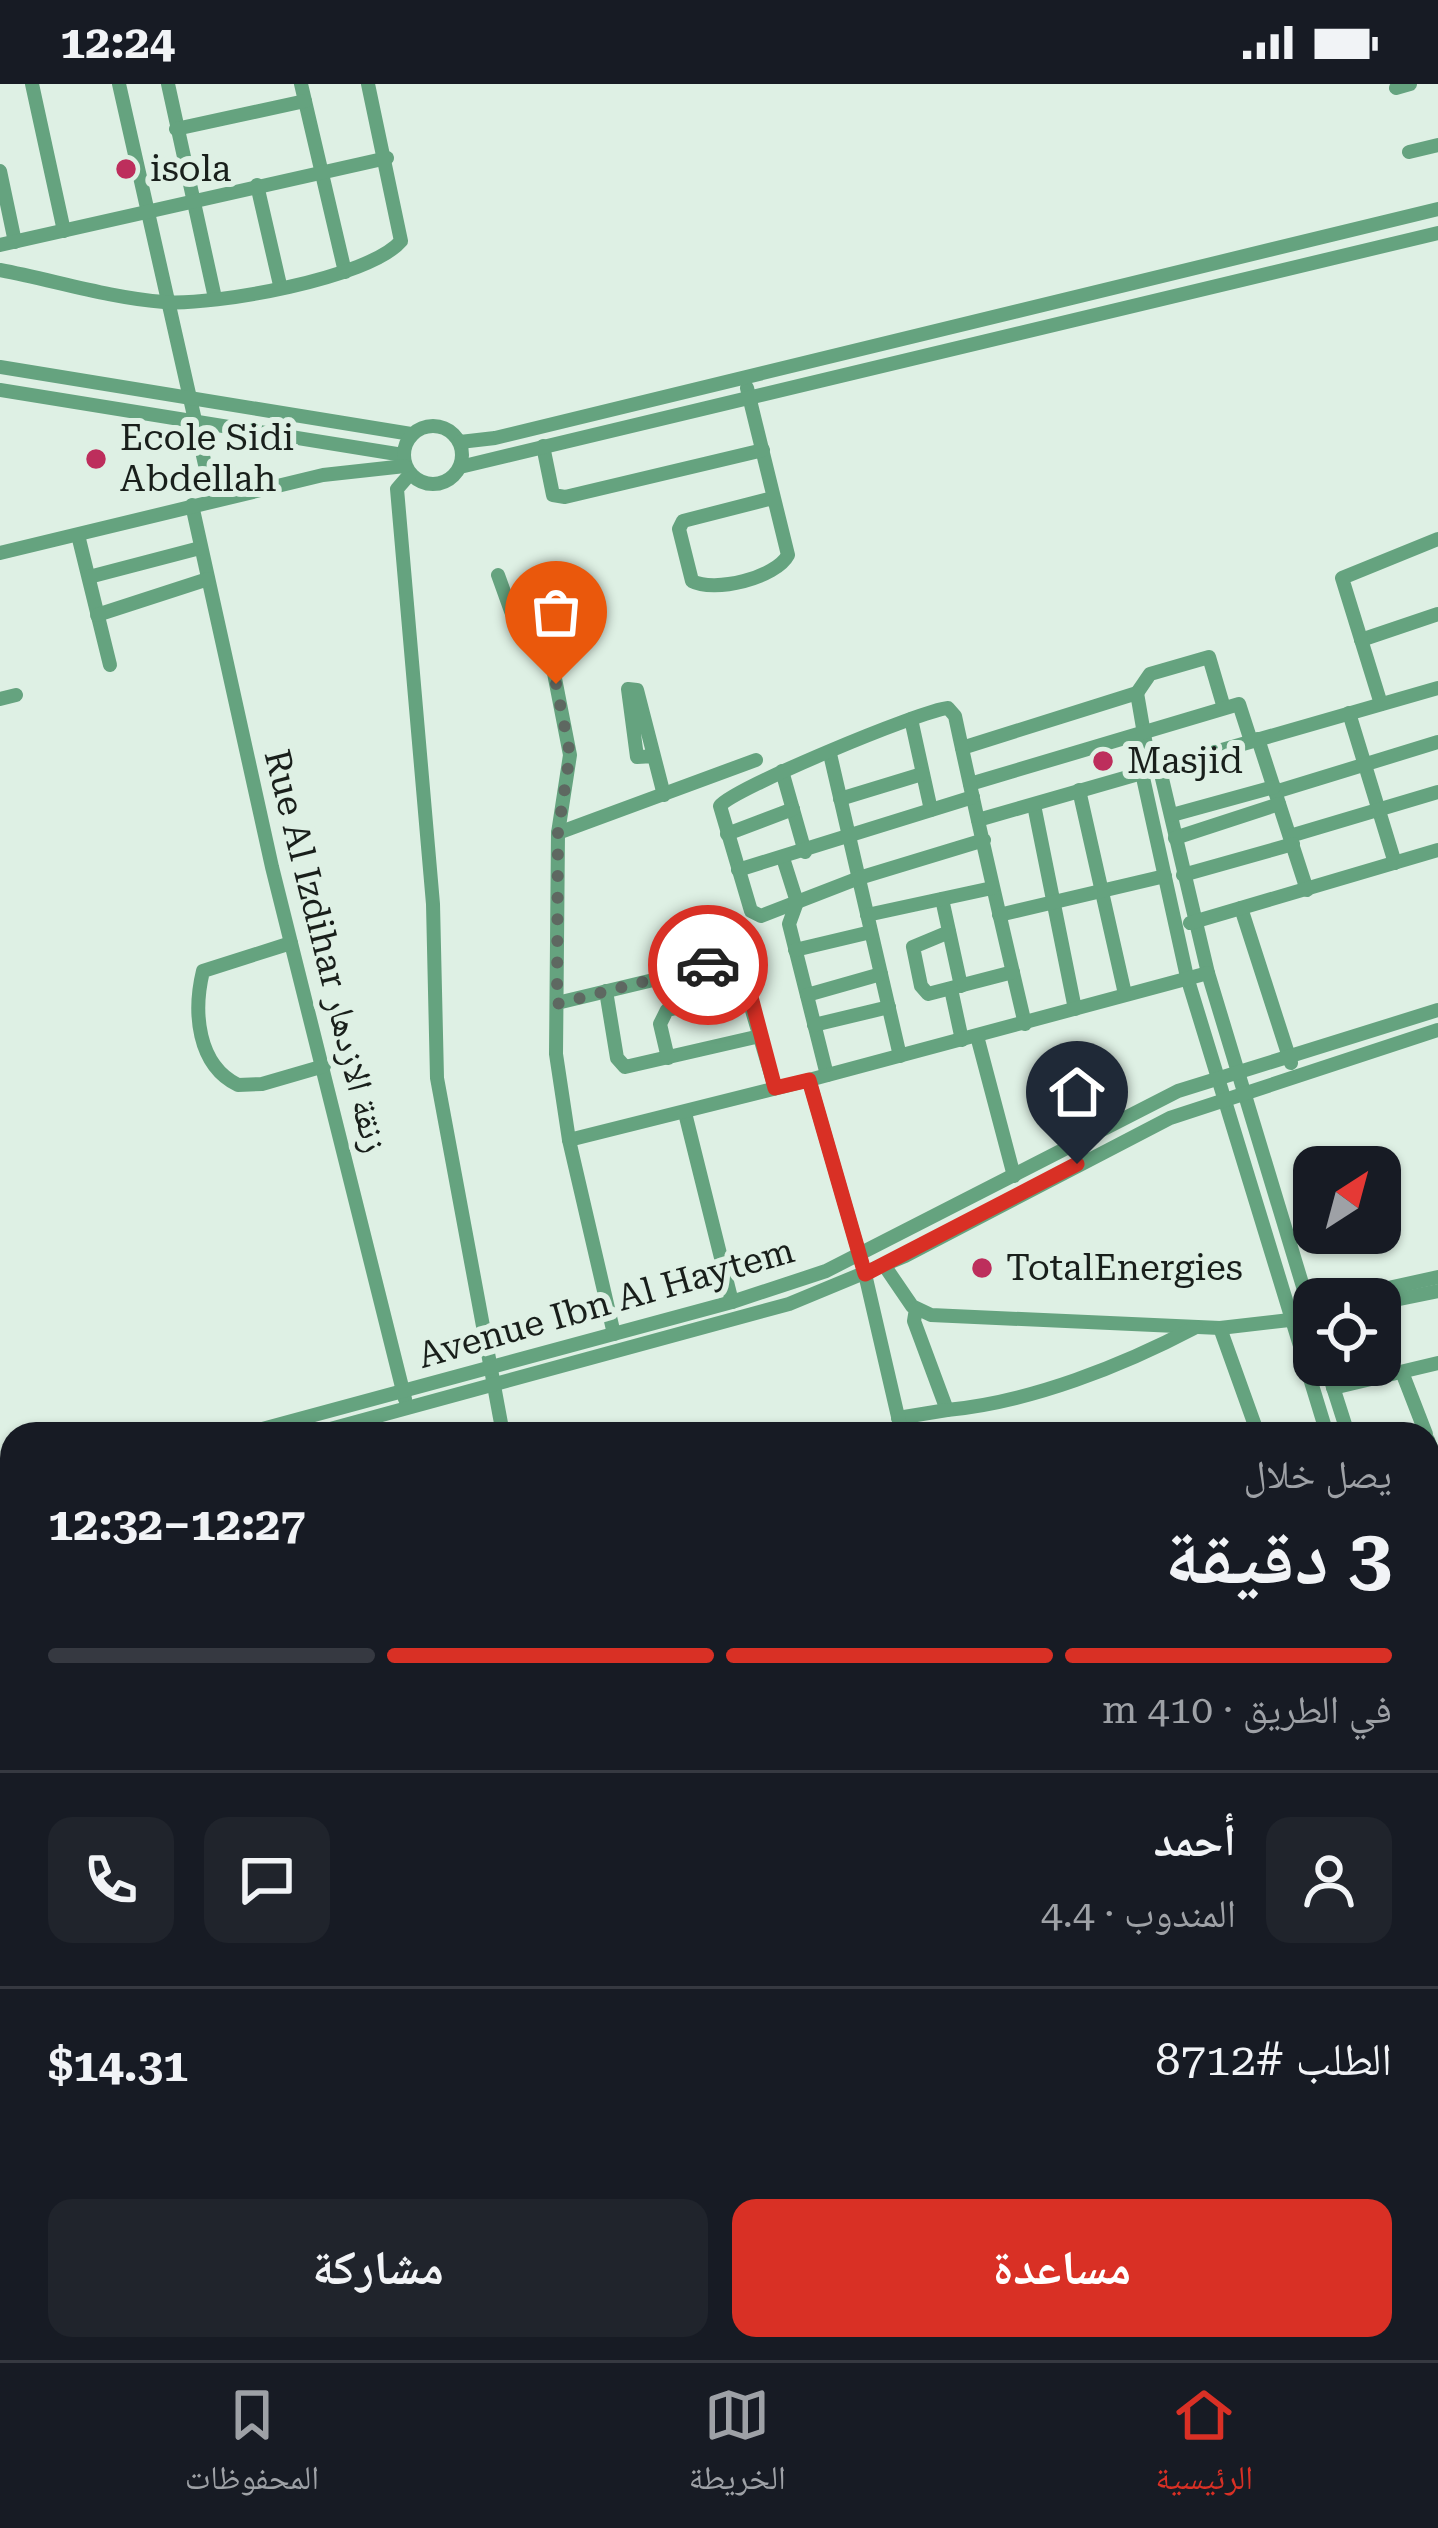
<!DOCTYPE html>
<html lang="ar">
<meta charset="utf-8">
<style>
:root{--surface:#171b24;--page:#20242c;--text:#f1f3f6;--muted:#9ea1a6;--line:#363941;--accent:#d93025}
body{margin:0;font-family:"Roboto Serif","Noto Naskh Arabic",serif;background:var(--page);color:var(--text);direction:rtl;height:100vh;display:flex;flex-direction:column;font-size:45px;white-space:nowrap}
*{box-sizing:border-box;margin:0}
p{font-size:39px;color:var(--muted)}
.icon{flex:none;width:66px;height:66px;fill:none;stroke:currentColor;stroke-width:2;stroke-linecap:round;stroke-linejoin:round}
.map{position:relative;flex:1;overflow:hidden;direction:ltr}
.details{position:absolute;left:0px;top:1338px;width:1440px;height:939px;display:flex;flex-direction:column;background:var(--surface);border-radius:36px 36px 0 0;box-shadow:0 3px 9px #0004;direction:rtl}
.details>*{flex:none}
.needle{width:78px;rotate:36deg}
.fabs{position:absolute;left:1293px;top:1062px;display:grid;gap:24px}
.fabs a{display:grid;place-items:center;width:108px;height:108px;border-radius:24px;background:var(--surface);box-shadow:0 3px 9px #0004;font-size:60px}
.pin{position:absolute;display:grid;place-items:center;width:102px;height:102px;color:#fff;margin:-123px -51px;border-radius:50% 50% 50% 0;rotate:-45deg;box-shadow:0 0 12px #0007}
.pin .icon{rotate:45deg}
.courier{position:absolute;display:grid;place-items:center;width:120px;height:120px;margin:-60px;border:9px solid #d93025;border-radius:50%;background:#fff;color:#222;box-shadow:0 3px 15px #0007}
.headline em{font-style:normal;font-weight:700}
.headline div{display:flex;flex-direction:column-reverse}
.headline{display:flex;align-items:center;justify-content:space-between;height:204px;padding:0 48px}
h1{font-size:78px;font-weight:700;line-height:90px}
.bar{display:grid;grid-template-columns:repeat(4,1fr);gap:18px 12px;align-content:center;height:144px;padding:0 48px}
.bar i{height:15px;border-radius:9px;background:var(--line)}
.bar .current{background:var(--accent)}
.bar p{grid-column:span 4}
.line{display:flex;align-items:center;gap:30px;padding:0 48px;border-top:3px solid var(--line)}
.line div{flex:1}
.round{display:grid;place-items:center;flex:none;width:126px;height:126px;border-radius:24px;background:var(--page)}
.cta{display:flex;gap:24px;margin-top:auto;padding:24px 48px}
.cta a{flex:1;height:138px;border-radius:24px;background:var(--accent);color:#fff;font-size:48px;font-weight:700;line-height:138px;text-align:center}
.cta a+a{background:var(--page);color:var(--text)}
.status{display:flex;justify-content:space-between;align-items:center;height:84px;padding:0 60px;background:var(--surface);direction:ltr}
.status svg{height:33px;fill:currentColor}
.menu{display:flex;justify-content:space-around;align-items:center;height:168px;border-top:3px solid var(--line);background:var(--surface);font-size:33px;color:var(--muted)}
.menu a{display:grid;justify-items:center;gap:6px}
.menu .current{color:var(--accent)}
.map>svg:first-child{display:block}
.forest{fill:url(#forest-crowns)}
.park{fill:#fcc3cd}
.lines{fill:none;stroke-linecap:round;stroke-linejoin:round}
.minor{stroke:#65a37f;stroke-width:14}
.done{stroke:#5e6861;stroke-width:12;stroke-dasharray:0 21.6}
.route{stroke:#d93025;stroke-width:15}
.poi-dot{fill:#bd2e5c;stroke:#def0e4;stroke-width:4.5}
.labels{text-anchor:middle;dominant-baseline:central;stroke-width:12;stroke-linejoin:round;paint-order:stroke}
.poi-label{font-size:36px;fill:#191f1b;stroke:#def0e4;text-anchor:start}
.street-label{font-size:36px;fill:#191f1b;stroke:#def0e4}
</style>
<div class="status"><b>12:24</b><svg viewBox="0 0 49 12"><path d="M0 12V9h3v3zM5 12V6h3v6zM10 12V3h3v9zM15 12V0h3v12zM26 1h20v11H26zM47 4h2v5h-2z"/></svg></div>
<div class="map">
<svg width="1438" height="2276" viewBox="0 0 1438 2276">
<defs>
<pattern id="forest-crowns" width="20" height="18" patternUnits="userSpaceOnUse" patternTransform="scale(3)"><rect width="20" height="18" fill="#f48da3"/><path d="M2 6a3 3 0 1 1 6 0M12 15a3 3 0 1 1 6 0" fill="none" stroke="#c57384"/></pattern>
</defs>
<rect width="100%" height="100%" fill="#def0e4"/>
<!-- forest -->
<path class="forest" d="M0,2226L12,2236V2265H46L59,2276H0Z"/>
<!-- park -->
<g class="park">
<path d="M0,2121L12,2132V2236L0,2226Z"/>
<path d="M46,2265H119L112,2276H59Z"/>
</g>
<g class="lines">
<!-- minor -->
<g class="minor">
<path d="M32,0L64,147"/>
<path d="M119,0L213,416"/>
<path d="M168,0L215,214"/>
<path d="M301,0L345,188"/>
<path d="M1396,4L1410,0"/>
<path d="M176,45L305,17"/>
<path d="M1409,68L1438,61"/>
<path d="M0,87L15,158"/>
<path d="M257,101L280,201"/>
<path d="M0,161L387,74"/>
<path d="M0,186C53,196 110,214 164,218C213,222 370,194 401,157L368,0"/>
<path d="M0,283L411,350"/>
<path d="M747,304L788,471C776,494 714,509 692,497L679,445L683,437L773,414"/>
<path d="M0,306L403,371"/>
<circle cx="433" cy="371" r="29"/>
<path d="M460,358L495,354L1438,125"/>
<path d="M543,362L553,411L565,413L763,366"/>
<path d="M460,383L1438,149"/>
<path d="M410,390L397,405L433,820L437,994L503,1350"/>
<path d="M192,421L272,783L405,1315"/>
<path d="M78,451L110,581"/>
<path d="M0,469L323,391L405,382"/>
<path d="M498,491L512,530L544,538L570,671L558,749L556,970L569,1056L614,1250"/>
<path d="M89,493L200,464"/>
<path d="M97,531L208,495"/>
<path d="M1361,556L1438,530"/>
<path d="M1137,609L1150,590L1209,573L1224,624"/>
<path d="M0,615L16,611"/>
<path d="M1381,620L1342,494L1438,455"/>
<path d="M1349,629L1395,779"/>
<path d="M911,635L931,726"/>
<path d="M1258,655L1307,806"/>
<path d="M962,664L1137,609L1148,673L1142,689L1187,893L1327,1350"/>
<path d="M830,670L900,972"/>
<path d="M654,672L637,673L628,605L637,606L664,711"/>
<path d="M1148,673L1160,686L1208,889L1314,1239"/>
<path d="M782,687L805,768"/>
<path d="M970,700L1239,620L1251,657"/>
<path d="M1079,706L1125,910"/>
<path d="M1275,708L1438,658"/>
<path d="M840,715L922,690"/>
<path d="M1034,721L1075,925"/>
<path d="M1172,731L1274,703"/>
<path d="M978,736L1438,604"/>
<path d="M558,749L756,676"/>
<path d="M727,750L793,725"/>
<path d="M1290,752L1438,708"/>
<path d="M1175,754L1279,720"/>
<path d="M984,756L859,794L761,832L751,827L720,722C732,705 922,626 948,624L955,632C977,735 1001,838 1025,940"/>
<path d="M783,774L797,818L789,840L827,991"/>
<path d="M738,786L973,713"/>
<path d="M1183,791L1293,760"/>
<path d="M942,815L961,902"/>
<path d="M1241,824L1291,979"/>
<path d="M867,831L992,804"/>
<path d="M999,831L1165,792"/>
<path d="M1190,839L1438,766"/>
<path d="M949,848L913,863L921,902L928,910L1013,888"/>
<path d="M291,859L203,887C193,928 197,981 238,1001L262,1000L324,982"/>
<path d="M795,866L871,848"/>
<path d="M951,905L962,956"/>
<path d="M606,907L617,974L625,983L760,952"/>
<path d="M807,911L881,890"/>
<path d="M557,919L737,876L775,1004"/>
<path d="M814,941L889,923"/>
<path d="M977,952L1014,1092"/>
<path d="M668,974L660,940L667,926L749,909"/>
<path d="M685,1029L732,1218"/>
<path d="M569,1056L809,996"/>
<path d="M884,1181L912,1222L931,1231L1220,1244L1298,1235"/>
<path d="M1338,1215L1438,1193"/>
<path d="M1380,1219L1438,1207"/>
<path d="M916,1225L914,1237L947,1326C1031,1318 1122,1282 1196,1243"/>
<path d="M1220,1244L1258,1350"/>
<path d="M1326,1281L1348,1350"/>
<path d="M1402,1288L1426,1350"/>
<path d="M1333,1304L1438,1279"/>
<path d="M898,1334L947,1326"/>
<path d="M244,1350L732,1218L826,1187L1178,1007L1438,926"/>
<path d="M312,1350L789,1220L905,1172L1170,1034L1438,946"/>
<path d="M902,1350L865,1190L809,996L1208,889"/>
<path d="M1428,1356L1438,1382"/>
<path d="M0,1415L12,1412"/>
<path d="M1428,1431L1438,1428"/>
<path d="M0,1434L12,1430"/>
<path d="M0,1553L12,1554"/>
<path d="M1428,1574L1438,1601"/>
<path d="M0,1608L12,1648"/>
<path d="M1428,1623L1437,1650"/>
<path d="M0,1661L12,1659"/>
<path d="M0,1720L12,1757"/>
<path d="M1428,1779L1438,1777"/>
<path d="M1428,1801L1438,1798"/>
<path d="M0,1808L12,1805"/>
<path d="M1433,1843L1438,1858"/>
<path d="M0,1860L12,1856"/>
<path d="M1428,1888L1438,1886"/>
<path d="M0,1913L12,1909"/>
<path d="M0,1965L12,1961"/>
<path d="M1428,1969L1438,2002"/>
<path d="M0,2018L12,2015"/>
<path d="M1428,2049L1438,2046"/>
<path d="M0,2070L12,2067"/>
<path d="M0,2111L12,2119"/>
<path d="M1428,2123L1438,2148"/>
<path d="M1428,2167L1438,2164"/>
<path d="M1428,2253L1436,2276"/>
<path d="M169,2265L181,2276"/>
<path d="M299,2265L301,2276"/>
<path d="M1034,2265L1038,2276"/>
<path d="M1324,2265L1333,2276"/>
<path d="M1361,2276L1396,2265"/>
</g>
</g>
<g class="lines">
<!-- done -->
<path class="done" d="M556,600L570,670L558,748L557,920L708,881"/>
<!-- route -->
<path class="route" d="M708,881L732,875L742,879L775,1004L809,996L865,1190L1077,1080"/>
</g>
<!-- markers -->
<g class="poi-dot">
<circle cx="126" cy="85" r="12"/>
<circle cx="96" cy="375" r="12"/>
<circle cx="1103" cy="677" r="12"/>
<circle cx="982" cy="1184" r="12"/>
</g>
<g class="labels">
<!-- poi labels -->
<g class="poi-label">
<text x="150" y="85">isola</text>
<text x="120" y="354">Ecole Sidi<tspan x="120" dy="41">Abdellah</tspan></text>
<text x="1127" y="677">Masjid</text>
<text x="1006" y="1184">TotalEnergies</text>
</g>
<!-- street labels -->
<g class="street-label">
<text transform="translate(326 867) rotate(76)">Rue Al Izdihar زنقة الازدهار</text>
<text transform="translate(606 1219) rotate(-16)">Avenue Ibn Al Haytem</text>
</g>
</g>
</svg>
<div class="fabs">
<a><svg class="needle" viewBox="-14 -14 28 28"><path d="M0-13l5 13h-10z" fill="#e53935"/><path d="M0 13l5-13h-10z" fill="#9ea1a6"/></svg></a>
<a><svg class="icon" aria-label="locate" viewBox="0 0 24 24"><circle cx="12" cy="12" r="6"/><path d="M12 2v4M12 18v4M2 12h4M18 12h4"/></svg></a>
</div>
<div class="pin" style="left:556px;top:600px;background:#ea580c"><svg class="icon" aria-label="bag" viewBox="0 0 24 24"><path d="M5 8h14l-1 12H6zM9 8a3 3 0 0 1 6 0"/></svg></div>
<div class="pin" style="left:1077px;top:1080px;background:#1f2937"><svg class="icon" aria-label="home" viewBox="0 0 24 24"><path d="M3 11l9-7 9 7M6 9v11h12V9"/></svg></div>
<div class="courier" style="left:708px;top:881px"><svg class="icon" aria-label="car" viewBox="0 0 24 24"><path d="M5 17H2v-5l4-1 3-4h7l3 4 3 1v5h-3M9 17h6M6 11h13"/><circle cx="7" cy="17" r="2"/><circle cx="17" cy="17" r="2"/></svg></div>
<section class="details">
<div class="headline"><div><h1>3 دقيقة</h1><p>يصل خلال</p></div><em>12:27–12:32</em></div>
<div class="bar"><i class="current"></i><i class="current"></i><i class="current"></i><i></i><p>في الطريق · 410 m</p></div>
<div class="line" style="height:216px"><a class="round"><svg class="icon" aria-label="person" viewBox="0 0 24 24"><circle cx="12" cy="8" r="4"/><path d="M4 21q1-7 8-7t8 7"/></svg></a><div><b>أحمد</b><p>المندوب · 4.4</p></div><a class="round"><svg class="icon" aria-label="chat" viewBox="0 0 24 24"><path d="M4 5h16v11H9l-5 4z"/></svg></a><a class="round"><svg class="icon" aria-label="phone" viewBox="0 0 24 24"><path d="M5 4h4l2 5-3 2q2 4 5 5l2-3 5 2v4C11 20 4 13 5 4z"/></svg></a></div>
<div class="line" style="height:156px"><div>الطلب #8712</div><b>$14.31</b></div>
<div class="cta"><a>مساعدة</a><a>مشاركة</a></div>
</section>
</div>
<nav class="menu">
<a class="current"><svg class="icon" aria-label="home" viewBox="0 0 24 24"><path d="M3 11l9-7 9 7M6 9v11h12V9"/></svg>الرئيسية</a>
<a><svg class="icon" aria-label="map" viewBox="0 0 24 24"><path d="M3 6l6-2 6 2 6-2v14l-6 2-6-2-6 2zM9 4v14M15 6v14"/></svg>الخريطة</a>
<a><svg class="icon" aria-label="saved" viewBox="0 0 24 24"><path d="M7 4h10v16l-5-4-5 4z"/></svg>المحفوظات</a>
</nav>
